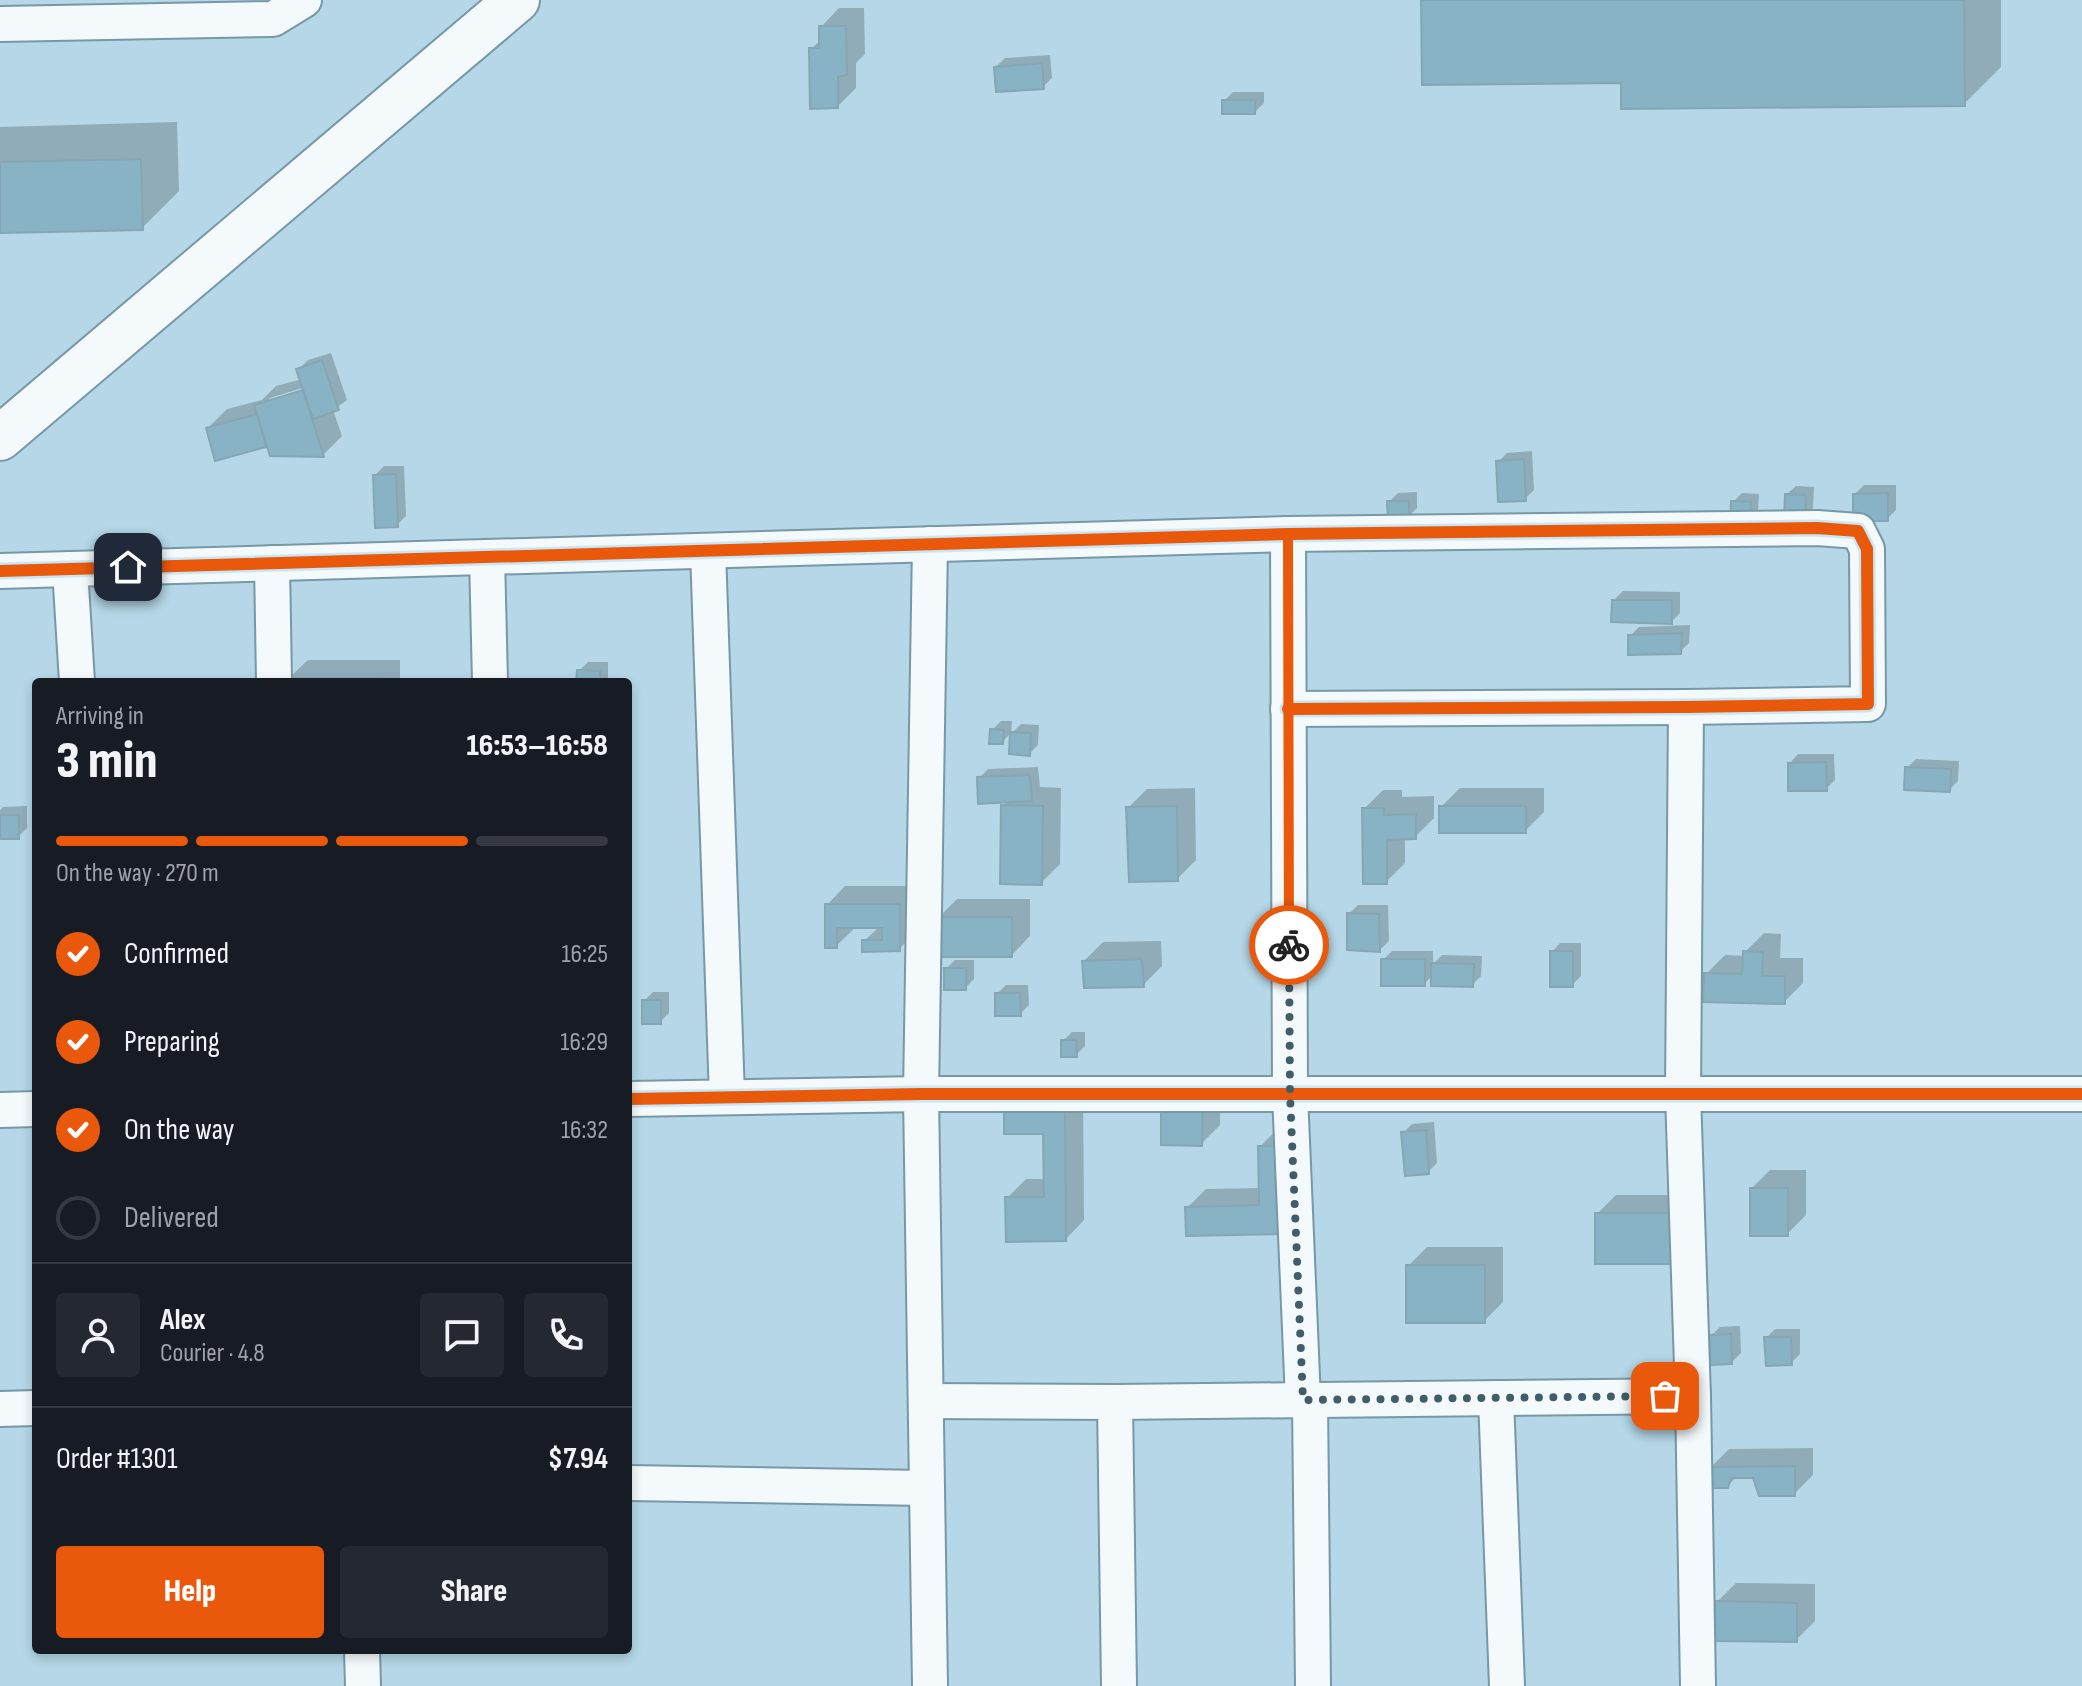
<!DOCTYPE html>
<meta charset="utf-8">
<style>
:root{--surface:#171b24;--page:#242831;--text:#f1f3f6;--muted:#9ea1a6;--line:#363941;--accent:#ea580c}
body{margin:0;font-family:"Sofia Sans Condensed",sans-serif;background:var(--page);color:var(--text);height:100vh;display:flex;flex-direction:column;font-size:30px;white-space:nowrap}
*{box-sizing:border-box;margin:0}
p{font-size:26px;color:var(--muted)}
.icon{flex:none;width:44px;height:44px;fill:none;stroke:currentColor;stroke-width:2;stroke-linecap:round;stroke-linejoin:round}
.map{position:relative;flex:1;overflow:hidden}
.sheet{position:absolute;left:32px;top:678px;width:600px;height:976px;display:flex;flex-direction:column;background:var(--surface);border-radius:8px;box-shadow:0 4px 12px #0003}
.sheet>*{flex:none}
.pin{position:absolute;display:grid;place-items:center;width:68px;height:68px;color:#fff;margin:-34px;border-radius:16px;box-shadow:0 4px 12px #0006}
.courier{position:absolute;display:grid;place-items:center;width:80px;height:80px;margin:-40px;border:6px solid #ea580c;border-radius:50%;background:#fff;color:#222;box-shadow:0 2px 10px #0007}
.head em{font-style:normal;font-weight:800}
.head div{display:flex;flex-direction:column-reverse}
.head{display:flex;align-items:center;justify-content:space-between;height:136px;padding:0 24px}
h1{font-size:52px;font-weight:800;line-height:60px}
.bar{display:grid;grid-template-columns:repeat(4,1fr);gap:12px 8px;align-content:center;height:96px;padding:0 24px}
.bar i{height:10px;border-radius:6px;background:var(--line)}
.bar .active{background:var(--accent)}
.bar p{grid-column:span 4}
.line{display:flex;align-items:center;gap:20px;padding:0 24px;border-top:2px solid var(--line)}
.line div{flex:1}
.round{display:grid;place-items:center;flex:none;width:84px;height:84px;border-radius:8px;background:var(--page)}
ol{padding:0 24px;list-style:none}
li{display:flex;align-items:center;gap:24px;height:88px}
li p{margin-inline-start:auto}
li .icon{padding:8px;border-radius:50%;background:var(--accent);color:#fff;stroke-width:4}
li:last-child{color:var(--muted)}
li i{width:44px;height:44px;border:4px solid var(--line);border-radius:50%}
.action{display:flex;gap:16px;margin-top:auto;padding:16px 24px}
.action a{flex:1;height:92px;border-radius:8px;background:var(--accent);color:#fff;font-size:32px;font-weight:800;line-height:92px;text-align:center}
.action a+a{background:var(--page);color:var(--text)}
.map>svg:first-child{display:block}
.shadow{fill:#0003;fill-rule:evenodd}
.building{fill:#87b3c5;stroke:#86a6b3;stroke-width:2}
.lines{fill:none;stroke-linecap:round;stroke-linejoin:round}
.street-casing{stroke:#7798a6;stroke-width:38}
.secondary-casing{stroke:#7798a6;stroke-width:48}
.street{stroke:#f4f9fb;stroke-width:34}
.secondary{stroke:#f4f9fb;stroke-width:44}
.cycleway-casing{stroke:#c8e7f6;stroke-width:17}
.cycleway{stroke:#e8590c;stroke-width:12}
.done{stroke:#415d6a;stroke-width:8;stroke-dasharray:0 14.4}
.route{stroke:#ea580c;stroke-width:10}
</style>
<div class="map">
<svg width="2082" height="1686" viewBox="0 0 2082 1686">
<rect width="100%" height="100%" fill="#b5d7e7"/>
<!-- shadow -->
<g class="shadow">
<path d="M1423,0H2001V67L1964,104L1623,81Z"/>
<path d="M839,8H864L865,54L856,63V88L838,106L811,49L821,40V27Z"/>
<path d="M1050,55L1052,78L1043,87L996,67L1005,58Z"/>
<path d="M1233,92H1264V103L1255,112L1224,101Z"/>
<path d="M177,122L179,191L142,228L0,231V127Z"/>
<path d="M331,353L347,400L333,410L342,436L323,455L268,444L217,459L208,428L227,409L262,400L276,386L302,379L299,369L308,360ZM312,385L313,389L264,404L270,398Z"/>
<path d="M1532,451L1534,490L1525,499L1498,462L1507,453Z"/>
<path d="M384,466H404L406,516L397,525L375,475Z"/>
<path d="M1864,485H1896V510L1887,519L1855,494Z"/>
<path d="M1796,486L1814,487L1813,508L1804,517L1787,494Z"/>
<path d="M1417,492V508L1408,517L1389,502L1398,493Z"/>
<path d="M1742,493L1759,494L1758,510L1749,519L1733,502Z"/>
<path d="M1623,591L1680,592V613L1671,622L1614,600Z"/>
<path d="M1690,625L1689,643L1680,652L1630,636L1639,627Z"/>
<path d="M308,660H400V682H289V678Z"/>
<path d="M588,662H608V682H578L579,671Z"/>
<path d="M1001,721H1012L1011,733L1002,742L992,730Z"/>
<path d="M1021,724L1039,725L1038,745L1029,754L1012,733Z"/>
<path d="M1798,754H1834L1835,780L1826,789L1790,763Z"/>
<path d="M1916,759L1959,761L1958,781L1949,790L1907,768Z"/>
<path d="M1038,767L1040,787L1061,788L1060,864L1041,883L1003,806L1008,800L979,778L988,769Z"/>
<path d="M1195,788L1196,860L1177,879L1128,808L1147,789Z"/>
<path d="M1460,788H1544V812L1525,831L1441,807Z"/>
<path d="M1383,790H1402V797L1434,796V818L1415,837L1405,838V863L1386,882L1364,809Z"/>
<path d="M27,806V828L18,837H0V810L3,807Z"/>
<path d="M845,886H918V930L899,949L864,941L880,926L855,928L836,946L827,905Z"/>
<path d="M957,899H1030V936L1012,955L938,918Z"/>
<path d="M1358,905H1388L1389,941L1380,950L1349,914Z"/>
<path d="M1764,933L1781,934L1780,958H1803V983L1784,1002L1706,974L1725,955L1745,956V952Z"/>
<path d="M1161,941L1162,966L1143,985L1084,961L1103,942Z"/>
<path d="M1560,943H1581V976L1572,985L1552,952Z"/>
<path d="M1392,951H1433V964L1442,955L1482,956L1481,976L1472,985L1433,975L1424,984L1383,960Z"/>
<path d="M955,960H974V979L965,988L946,969Z"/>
<path d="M1006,985H1028L1029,1005L1020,1014L997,994Z"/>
<path d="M653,992H669V1013L660,1022L644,1001Z"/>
<path d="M1072,1032H1085V1046L1076,1055L1063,1041Z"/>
<path d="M1182,1085L1220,1086V1125L1201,1144Z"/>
<path d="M1083,1086L1084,1220L1066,1239L1007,1198L1026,1179H1046L1045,1132Z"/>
<path d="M1434,1122L1437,1163L1428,1172L1403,1133L1412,1124Z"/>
<path d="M1278,1128L1301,1213L1187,1208L1206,1189L1261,1188L1260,1147Z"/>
<path d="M1770,1170H1806V1215L1787,1234L1752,1188Z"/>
<path d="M1616,1195H1694V1243L1597,1214Z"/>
<path d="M1427,1247H1503V1302L1484,1321L1408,1266Z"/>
<path d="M1740,1326L1741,1353L1732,1362L1711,1336L1720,1327Z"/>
<path d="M1775,1329H1800V1354L1791,1363L1766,1338Z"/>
<path d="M1813,1448V1475L1794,1494L1754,1476H1738L1727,1486L1710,1468L1729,1449Z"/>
<path d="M1736,1583L1815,1584V1621L1796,1640L1717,1602Z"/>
</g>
<!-- building -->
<g class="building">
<path d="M1421,0H1964L1965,106L1621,109V83L1422,85Z"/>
<path d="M819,26H846L847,75L838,77V108L810,109L809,48H819Z"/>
<path d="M1042,63L1044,89L996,92L994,67Z"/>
<rect x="1222" y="100" width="33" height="14"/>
<path d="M141,159L143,230L0,233V162Z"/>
<path d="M322,360L339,410L313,419L296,369Z"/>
<path d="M303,390L324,457L270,456L254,405Z"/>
<path d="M257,414L266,447L215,461L206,428Z"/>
<path d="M1524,459L1526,501L1498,502L1496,461Z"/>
<path d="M396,474L398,527L375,528L373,475Z"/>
<path d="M1888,493V521H1853V494Z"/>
<path d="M1785,494L1806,495L1805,519L1784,518Z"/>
<path d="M1387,501H1409V519L1388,520Z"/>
<path d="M1731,501L1751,502L1750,521L1730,520Z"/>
<path d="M1612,600H1672V624L1611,622Z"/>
<path d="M1682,633L1681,654L1628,655V635Z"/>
<path d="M577,670L600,671V682H576Z"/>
<rect x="287" y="678" width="95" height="4"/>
<path d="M990,729L1004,730L1003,744H989Z"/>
<path d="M1010,732L1031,733L1030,756L1009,754Z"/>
<path d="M1826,762L1827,791H1788V763Z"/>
<path d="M1905,767L1951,769L1950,792L1904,790Z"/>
<path d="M1030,775L1032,801L978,804L977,777Z"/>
<path d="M1001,805L1043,806L1042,885L1000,884Z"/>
<path d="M1177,806L1178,881L1129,882L1126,807Z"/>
<rect x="1439" y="806" width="87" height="27"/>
<path d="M1362,808H1384V815L1416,814V839L1387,840V884H1363Z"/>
<rect x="0" y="815" width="19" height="24"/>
<path d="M825,904H900V951L862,952V940H882V928H837V948H825Z"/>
<path d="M1347,913L1379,914L1380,952L1347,950Z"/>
<rect x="936" y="917" width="76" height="40"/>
<rect x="1550" y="951" width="23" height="36"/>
<path d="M1743,951L1763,952L1762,976H1785V1004L1703,1002L1704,973L1742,974Z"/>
<path d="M1142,959L1144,987L1084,988L1082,961Z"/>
<rect x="1381" y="959" width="44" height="27"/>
<path d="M1431,963L1474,964L1473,987L1431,986Z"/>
<rect x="944" y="968" width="22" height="22"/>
<path d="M995,993H1020L1021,1016H995Z"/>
<rect x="642" y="1000" width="19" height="24"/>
<path d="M1061,1040H1076L1077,1057H1061Z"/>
<path d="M1161,1103L1203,1104L1202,1146L1161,1145Z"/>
<path d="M1065,1104L1066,1241L1006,1242L1005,1197H1044L1043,1134H1004V1105Z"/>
<path d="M1426,1130L1429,1174L1405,1176L1401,1132Z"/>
<path d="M1258,1146H1281L1283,1234L1186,1236L1185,1207L1259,1205Z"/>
<rect x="1750" y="1188" width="38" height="48"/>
<rect x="1595" y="1213" width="81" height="51"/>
<rect x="1406" y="1265" width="79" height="58"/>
<path d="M1731,1334L1732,1364L1710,1365L1709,1335Z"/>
<path d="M1764,1337H1791L1792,1365L1766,1366Z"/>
<path d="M1795,1466V1496H1759L1753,1478H1731L1728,1488H1709L1708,1467Z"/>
<path d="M1715,1601L1797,1603V1642L1715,1641Z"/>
</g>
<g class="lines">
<defs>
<g id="street">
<path d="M0,24L273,19L304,0"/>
<path d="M1288,534L1290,1094L1303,1400"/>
<path d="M708,551L727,1097"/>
<path d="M487,557L490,682"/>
<path d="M272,563L274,682"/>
<path d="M70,569L77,682"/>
<path d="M0,571L1288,534L1817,528L1858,531L1867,549L1868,704L1686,707L1288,709"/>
<path d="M1686,707L1683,1094L1693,1396L1698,1686"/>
<path d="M628,1099L921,1094H2082"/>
<path d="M0,1110L36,1109"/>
<path d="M1496,1398L1507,1686"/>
<path d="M1310,1400L1313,1686"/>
<path d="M926,1401L1115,1402L1693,1396"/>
<path d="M1115,1402L1119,1686"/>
<path d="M0,1409L36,1408"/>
<path d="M628,1483L927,1488"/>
<path d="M362,1650L363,1686"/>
<path d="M930,1686L921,1094L930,544"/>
</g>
<path id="secondary" d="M0,438L517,0"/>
</defs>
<!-- street casing -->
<use href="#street" class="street-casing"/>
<!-- secondary casing -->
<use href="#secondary" class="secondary-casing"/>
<!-- street -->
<use href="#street" class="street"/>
<!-- secondary -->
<use href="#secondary" class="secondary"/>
<defs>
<g id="cycleway">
<path d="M0,571L1288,534L1817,528L1858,531L1867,549L1868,704L1686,707L1288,709"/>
<path d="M628,1099L921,1094H2082"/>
</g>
</defs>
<!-- cycleway casing -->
<use href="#cycleway" class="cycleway-casing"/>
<!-- cycleway -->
<use href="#cycleway" class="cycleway"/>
</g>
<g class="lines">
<!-- done -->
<path class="done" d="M1289,945L1290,1094L1303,1400L1665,1396"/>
<!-- route -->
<path class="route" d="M128,567L1288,534L1289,945"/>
</g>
</svg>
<div class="pin" style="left:1665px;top:1396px;background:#ea580c"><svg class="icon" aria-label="bag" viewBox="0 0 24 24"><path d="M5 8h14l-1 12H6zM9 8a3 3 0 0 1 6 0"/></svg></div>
<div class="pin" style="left:128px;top:567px;background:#1f2937"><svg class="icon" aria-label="home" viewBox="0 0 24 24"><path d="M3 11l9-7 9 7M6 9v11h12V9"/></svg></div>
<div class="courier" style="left:1289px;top:945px"><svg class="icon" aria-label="bike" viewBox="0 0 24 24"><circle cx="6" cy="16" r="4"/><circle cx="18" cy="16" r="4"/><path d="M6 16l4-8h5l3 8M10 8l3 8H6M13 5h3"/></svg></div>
<section class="sheet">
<div class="head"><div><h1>3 min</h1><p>Arriving in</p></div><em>16:53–16:58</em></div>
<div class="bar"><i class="active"></i><i class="active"></i><i class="active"></i><i></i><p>On the way · 270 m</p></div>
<ol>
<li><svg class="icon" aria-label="check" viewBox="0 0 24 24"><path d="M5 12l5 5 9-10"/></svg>Confirmed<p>16:25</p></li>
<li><svg class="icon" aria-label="check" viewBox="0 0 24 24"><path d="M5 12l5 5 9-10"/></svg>Preparing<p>16:29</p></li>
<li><svg class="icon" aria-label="check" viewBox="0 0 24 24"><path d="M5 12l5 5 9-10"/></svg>On the way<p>16:32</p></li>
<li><i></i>Delivered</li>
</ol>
<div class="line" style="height:144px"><a class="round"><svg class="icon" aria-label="person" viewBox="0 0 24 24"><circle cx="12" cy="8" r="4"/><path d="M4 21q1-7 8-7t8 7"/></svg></a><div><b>Alex</b><p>Courier · 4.8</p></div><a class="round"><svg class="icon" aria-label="chat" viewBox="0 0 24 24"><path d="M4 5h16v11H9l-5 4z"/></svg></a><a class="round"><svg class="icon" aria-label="phone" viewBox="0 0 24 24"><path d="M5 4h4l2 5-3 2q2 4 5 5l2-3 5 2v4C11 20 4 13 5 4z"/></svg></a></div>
<div class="line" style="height:104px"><div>Order #1301</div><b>$7.94</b></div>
<div class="action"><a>Help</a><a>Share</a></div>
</section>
</div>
